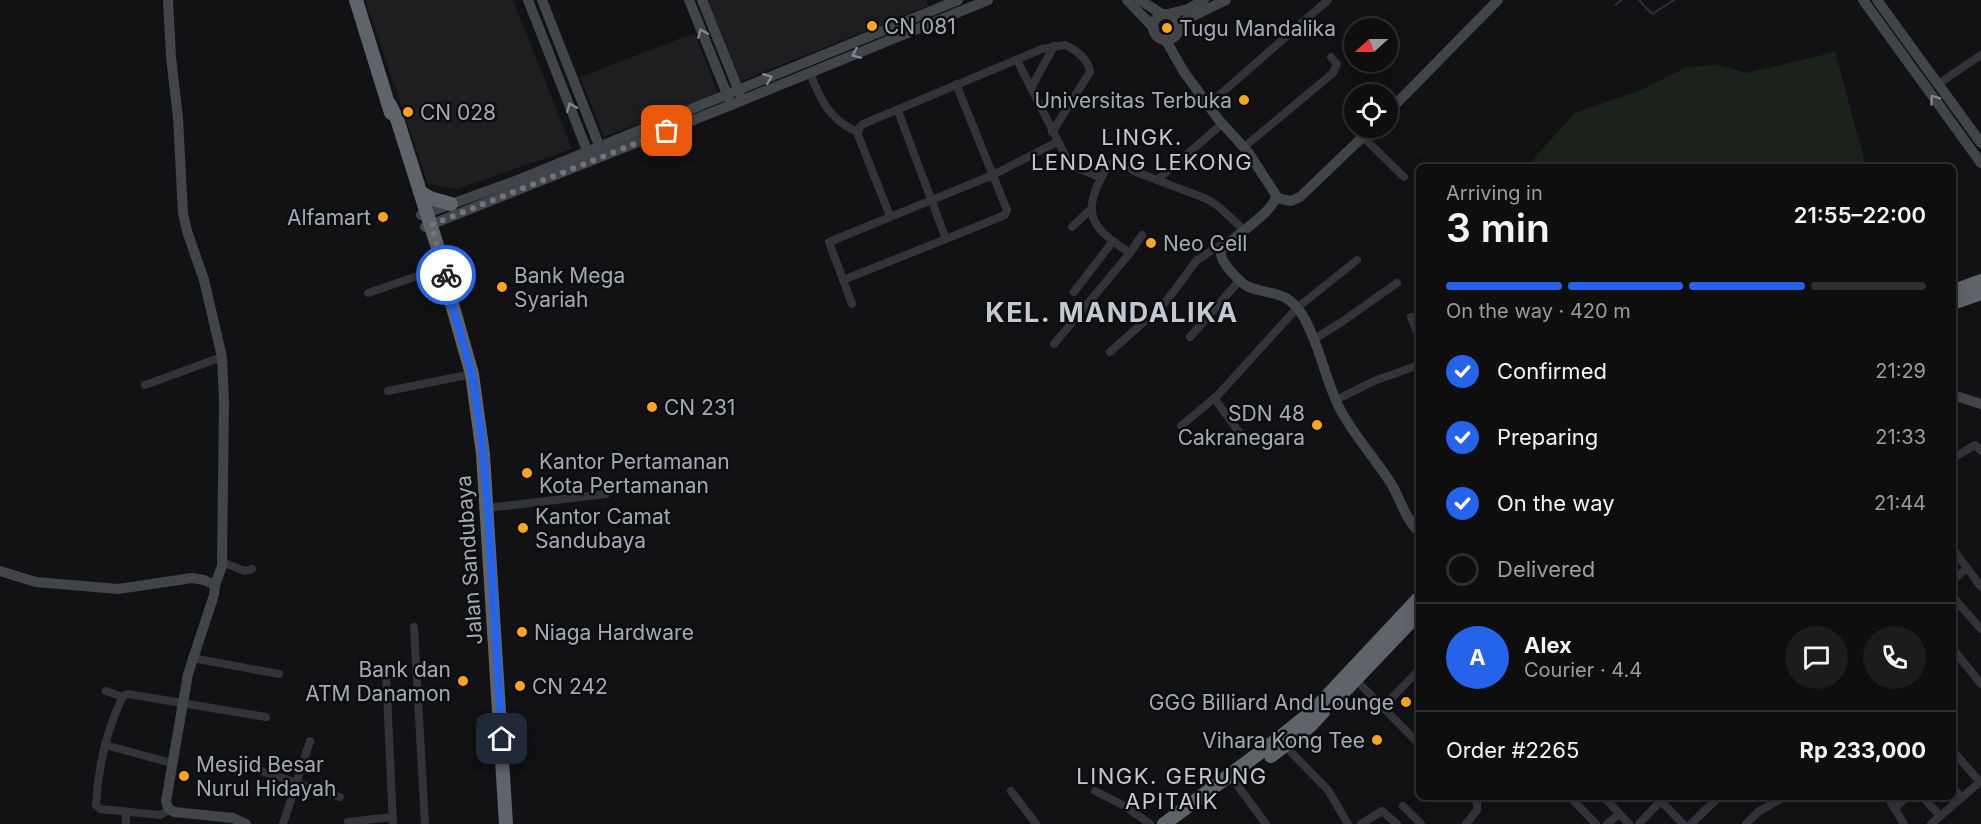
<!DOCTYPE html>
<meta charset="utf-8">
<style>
:root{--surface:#0e0e0f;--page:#1c1c1d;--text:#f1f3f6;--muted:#9b9c9e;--line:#2e2e2f;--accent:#2563eb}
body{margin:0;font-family:Inter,sans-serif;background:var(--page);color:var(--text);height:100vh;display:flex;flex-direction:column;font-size:22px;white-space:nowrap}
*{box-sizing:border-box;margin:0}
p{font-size:20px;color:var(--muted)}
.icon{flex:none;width:33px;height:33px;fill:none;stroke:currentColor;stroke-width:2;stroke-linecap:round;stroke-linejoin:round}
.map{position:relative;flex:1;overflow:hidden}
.drawer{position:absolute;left:1416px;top:164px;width:540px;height:636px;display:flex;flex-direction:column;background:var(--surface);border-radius:9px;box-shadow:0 3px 15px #0003,0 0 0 2px var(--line)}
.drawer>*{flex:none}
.needle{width:39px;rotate:249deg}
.buttons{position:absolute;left:1344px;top:18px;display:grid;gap:12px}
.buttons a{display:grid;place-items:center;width:54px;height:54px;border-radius:50%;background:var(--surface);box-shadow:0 3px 15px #0003,0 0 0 2px var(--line);font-size:30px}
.pin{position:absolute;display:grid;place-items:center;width:51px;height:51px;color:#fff;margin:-26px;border-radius:12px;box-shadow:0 3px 9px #0006}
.courier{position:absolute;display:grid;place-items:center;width:60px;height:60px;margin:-30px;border:4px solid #2563eb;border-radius:50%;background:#fff;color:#222;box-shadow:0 2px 8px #0007}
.overview em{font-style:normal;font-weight:600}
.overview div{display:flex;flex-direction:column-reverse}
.overview{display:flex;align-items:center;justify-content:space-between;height:102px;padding:0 30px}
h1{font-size:39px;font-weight:600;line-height:45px}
.bar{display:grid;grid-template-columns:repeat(4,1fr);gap:9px 6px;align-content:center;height:72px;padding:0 30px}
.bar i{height:8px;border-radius:4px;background:var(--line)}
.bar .active{background:var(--accent)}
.bar p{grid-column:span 4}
.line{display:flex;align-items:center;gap:15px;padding:0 30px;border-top:2px solid var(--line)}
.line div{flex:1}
.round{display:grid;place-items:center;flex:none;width:63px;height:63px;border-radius:32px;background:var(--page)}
ol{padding:0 30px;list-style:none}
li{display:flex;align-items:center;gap:18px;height:66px}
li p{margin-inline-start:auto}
li .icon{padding:6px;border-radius:50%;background:var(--accent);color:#fff;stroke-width:4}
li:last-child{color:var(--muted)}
li i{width:33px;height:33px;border:3px solid var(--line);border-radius:50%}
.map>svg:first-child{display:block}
.built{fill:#1e1e21}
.green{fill:#1a221b}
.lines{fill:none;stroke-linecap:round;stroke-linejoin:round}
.stream{stroke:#283238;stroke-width:2}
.street{stroke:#333439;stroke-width:8}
.secondary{stroke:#414449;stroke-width:10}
.highway{stroke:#5f636a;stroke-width:14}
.oneway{stroke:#81868f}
.done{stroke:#70757d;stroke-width:6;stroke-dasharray:0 10.8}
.route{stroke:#2563eb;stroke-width:8}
.poi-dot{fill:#fba323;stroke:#0d0d0f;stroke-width:2}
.labels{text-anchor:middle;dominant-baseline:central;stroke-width:5;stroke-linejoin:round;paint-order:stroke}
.poi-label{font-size:21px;fill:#a3aab5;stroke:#0d0d0f;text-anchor:start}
.street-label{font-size:21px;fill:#a3aab5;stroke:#0d0d0f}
.neighbourhood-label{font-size:22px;letter-spacing:1.5px;fill:#c4c9d1;stroke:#0d0d0f}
.district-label{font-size:27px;font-weight:bold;letter-spacing:1.5px;fill:#c4c9d1;stroke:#0d0d0f}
</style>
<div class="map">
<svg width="1981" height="824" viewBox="0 0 1981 824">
<rect width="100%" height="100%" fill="#121214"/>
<!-- built -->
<g class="built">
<path d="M365,0H513L572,149L457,189L428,184Z"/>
<path d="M707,0H926L928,6L739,82Z"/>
<path d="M695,33L718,94L604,137L580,77Z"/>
</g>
<!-- green -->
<path class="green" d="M1835,52L1866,166H1527L1575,113L1641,90L1687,67L1719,65L1747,73Z"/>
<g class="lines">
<!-- stream -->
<g class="stream">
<path d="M1639,0L1652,14L1674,0"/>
<path d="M1615,5L1622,0"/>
</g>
<!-- street -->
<g class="street">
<path d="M1017,60L1067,159L1072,166L1097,176"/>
<path d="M810,73C820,99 830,121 858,132"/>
<path d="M1938,84L1981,55"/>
<path d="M1031,88L1054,46"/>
<path d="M1208,105L1328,0"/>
<path d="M1363,137L1404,177"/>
<path d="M1243,148L1333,73L1337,64L1331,57"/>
<path d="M1157,180L1222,124"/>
<path d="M890,216L858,135L859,128L863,124L1042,49L1065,45C1076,50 1088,59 1090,72L1052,132"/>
<path d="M1072,227L1091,209"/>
<path d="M946,239L1005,215L1007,210L956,84"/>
<path d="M1130,253C1101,233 1080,221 1099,182C1103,174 1108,164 1116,160L1136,172L1207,199L1218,206L1245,231"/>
<path d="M843,280L946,239L898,111"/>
<path d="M1074,292L1113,241"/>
<path d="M368,293L438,269"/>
<path d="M852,304L829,242L993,175L1057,142"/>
<path d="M1411,317L1419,337"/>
<path d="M1190,337L1239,281"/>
<path d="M1313,340L1343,321L1397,283"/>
<path d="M1054,344L1130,253L1142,235"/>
<path d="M1110,352L1165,303L1197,260C1209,255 1210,247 1225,245"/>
<path d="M145,385L222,357"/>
<path d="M388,391L472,374"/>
<path d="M1214,398L1245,440"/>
<path d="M1336,400L1374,381L1419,365"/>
<path d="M1181,426L1218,395L1297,308L1357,260"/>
<path d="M1953,458L1975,445L1981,451"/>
<path d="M488,508L606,494"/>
<path d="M1953,549L1981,587"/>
<path d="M222,562L245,571L252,569"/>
<path d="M1953,580L1967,568"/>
<path d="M1953,597L1981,629"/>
<path d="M414,627L425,824"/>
<path d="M1953,649L1981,684"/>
<path d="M192,658L279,674"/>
<path d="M386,672L393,824"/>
<path d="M1354,678L1419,744"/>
<path d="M106,691L123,697"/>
<path d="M1383,707L1419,670"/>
<path d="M105,745L168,762"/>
<path d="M1285,746L1328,790L1348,824"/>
<path d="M1953,751L1980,782"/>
<path d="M247,760L252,768L340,797"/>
<path d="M1235,782L1266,824"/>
<path d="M1953,788L1961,797"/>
<path d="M1011,791L1036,824"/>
<path d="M1095,791L1125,806L1150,824"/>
<path d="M1569,796L1596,824"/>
<path d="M1603,796L1629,824"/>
<path d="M1887,796L1904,824"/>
<path d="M1922,796L1940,816"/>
<path d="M1661,801L1683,824"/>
<path d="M1403,806L1421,824"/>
<path d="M1895,809L1907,796"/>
<path d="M169,810L160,815L100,809L96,805C98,768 107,729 123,696L128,694L266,717"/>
<path d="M348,822L393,817"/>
<path d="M126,824V812"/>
<path d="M283,824L310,741"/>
<path d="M1361,824L1382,811L1397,824"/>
<path d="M1466,824L1477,810V802L1472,796"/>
<path d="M1607,824L1618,815"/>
<path d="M1639,824L1665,796"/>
<path d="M1691,824L1720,796"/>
<path d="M1746,824L1758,812L1786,796"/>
<path d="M1931,824L1981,781"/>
</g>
<!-- secondary -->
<g class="secondary">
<path d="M168,0L171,57L178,118L183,213L187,231L204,280L222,357L224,401L222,566L215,585L214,595L188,674L166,801L168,808L174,812L233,818L246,824"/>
<path d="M528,0L590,158"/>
<path d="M542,0L602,153"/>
<path d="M689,0L729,99"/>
<path d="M702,0L740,94"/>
<path d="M1127,0L1154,28"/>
<path d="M1140,0L1162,14"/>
<path d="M1863,0L1981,163"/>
<path d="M1877,0L1981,143"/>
<path d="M1168,14L1188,9L1204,0"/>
<circle cx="1166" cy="27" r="13"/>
<path d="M1179,25L1189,18L1226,0"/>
<path d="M1165,39L1184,72L1219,120L1248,152L1276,195C1275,214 1222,242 1221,253C1220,262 1241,284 1249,287C1272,296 1286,289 1303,316C1320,345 1325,380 1340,409C1354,436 1376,459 1392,485C1401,501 1405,518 1419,532"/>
<path d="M1388,112L1498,0"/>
<path d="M1276,198L1291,201L1300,197L1372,128"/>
<path d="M421,215L518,180L958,0"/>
<path d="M425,227L731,105L988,0"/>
<path d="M1953,395L1981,404"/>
<path d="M0,571L36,582L118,589L192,578L204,580L215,585"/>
</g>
<!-- highway -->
<g class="highway">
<path d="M356,0L391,113"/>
<path d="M390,105L397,119L449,283L450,297L472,374L483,454L506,824"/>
<path d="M420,192L430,198L451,204"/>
<path d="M1953,291L1981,281"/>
<path d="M1953,303L1981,293"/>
<path d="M1337,699L1419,613"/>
<path d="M1271,756L1310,726L1323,712"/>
<path d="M1164,824L1278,739L1314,710L1419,598"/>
</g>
</g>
<!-- one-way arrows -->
<defs><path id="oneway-chevron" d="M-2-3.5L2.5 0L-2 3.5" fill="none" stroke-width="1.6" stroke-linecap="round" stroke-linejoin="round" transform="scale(1.5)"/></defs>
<g class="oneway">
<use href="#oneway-chevron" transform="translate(702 33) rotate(-112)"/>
<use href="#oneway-chevron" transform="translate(856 54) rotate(157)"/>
<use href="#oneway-chevron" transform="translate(768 78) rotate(-22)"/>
<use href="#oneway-chevron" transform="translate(1934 99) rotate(-126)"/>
<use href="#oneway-chevron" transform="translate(571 107) rotate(-112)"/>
</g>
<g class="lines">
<!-- done -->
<path class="done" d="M446,275L431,225L667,131"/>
<!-- route -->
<path class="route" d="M446,275L450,297L472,374L481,431L488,508L502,739"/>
</g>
<!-- markers -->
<g class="poi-dot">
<circle cx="872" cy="26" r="6"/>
<circle cx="1167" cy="28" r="6"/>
<circle cx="1244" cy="100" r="6"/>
<circle cx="408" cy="112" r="6"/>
<circle cx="383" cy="217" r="6"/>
<circle cx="1151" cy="243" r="6"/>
<circle cx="502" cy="287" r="6"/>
<circle cx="652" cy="407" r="6"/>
<circle cx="1317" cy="425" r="6"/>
<circle cx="527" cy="473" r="6"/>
<circle cx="523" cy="528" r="6"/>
<circle cx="522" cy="632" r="6"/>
<circle cx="463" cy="681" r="6"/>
<circle cx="520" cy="686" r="6"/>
<circle cx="1406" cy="702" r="6"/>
<circle cx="1377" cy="740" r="6"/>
<circle cx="184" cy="776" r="6"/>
</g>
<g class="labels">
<!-- poi labels -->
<g class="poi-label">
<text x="884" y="26">CN 081</text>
<text x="1179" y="28">Tugu Mandalika</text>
<text x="1232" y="100" text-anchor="end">Universitas Terbuka</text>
<text x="420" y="112">CN 028</text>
<text x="371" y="217" text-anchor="end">Alfamart</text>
<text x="1163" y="243">Neo Cell</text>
<text x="514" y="275">Bank Mega<tspan x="514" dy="24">Syariah</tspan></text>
<text x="664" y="407">CN 231</text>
<text x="1305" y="413" text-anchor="end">SDN 48<tspan x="1305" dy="24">Cakranegara</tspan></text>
<text x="539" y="461">Kantor Pertamanan<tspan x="539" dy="24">Kota Pertamanan</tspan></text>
<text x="535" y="516">Kantor Camat<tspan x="535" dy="24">Sandubaya</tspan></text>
<text x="534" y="632">Niaga Hardware</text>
<text x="451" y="669" text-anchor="end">Bank dan<tspan x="451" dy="24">ATM Danamon</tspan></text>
<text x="532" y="686">CN 242</text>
<text x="1394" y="702" text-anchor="end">GGG Billiard And Lounge</text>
<text x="1365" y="740" text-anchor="end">Vihara Kong Tee</text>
<text x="196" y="764">Mesjid Besar<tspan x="196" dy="24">Nurul Hidayah</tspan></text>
</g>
<!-- street labels -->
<g class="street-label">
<text transform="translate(469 560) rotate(-94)">Jalan Sandubaya</text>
</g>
<!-- neighbourhood labels -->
<g class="neighbourhood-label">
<text x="1142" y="137">LINGK.<tspan x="1142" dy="25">LENDANG LEKONG</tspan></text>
<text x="1172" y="776">LINGK. GERUNG<tspan x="1172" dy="25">APITAIK</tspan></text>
</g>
<!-- district labels -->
<g class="district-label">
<text x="1112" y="312">KEL. MANDALIKA</text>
</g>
</g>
</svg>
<div class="buttons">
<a><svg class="needle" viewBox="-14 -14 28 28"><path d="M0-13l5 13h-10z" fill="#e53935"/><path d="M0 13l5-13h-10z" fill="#9b9c9e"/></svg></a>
<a><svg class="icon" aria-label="locate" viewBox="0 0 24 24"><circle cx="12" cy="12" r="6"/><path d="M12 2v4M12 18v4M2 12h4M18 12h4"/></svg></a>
</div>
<div class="pin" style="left:667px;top:131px;background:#ea580c"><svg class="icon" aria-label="bag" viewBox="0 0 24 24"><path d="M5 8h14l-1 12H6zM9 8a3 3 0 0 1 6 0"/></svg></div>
<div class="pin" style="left:502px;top:739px;background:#1f2937"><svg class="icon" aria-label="home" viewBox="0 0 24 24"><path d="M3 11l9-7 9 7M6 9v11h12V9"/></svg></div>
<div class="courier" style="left:446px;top:275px"><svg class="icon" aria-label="bike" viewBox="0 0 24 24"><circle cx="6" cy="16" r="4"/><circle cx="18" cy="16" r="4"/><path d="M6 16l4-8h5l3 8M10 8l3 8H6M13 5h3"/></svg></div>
<section class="drawer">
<div class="overview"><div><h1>3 min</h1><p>Arriving in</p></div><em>21:55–22:00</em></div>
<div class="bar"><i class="active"></i><i class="active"></i><i class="active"></i><i></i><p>On the way · 420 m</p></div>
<ol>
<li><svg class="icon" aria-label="check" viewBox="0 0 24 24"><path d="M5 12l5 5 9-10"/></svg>Confirmed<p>21:29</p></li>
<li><svg class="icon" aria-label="check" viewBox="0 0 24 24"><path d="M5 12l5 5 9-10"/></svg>Preparing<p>21:33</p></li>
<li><svg class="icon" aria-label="check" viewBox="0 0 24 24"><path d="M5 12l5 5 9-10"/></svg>On the way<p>21:44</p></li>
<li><i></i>Delivered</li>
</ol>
<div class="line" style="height:108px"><b class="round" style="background:var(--accent);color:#fff">A</b><div><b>Alex</b><p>Courier · 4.4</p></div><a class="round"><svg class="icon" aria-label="chat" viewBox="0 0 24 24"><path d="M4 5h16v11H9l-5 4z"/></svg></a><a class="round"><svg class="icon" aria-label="phone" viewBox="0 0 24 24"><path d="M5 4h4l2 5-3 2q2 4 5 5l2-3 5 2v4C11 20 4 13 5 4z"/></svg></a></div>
<div class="line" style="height:78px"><div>Order #2265</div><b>Rp 233,000</b></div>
</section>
</div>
